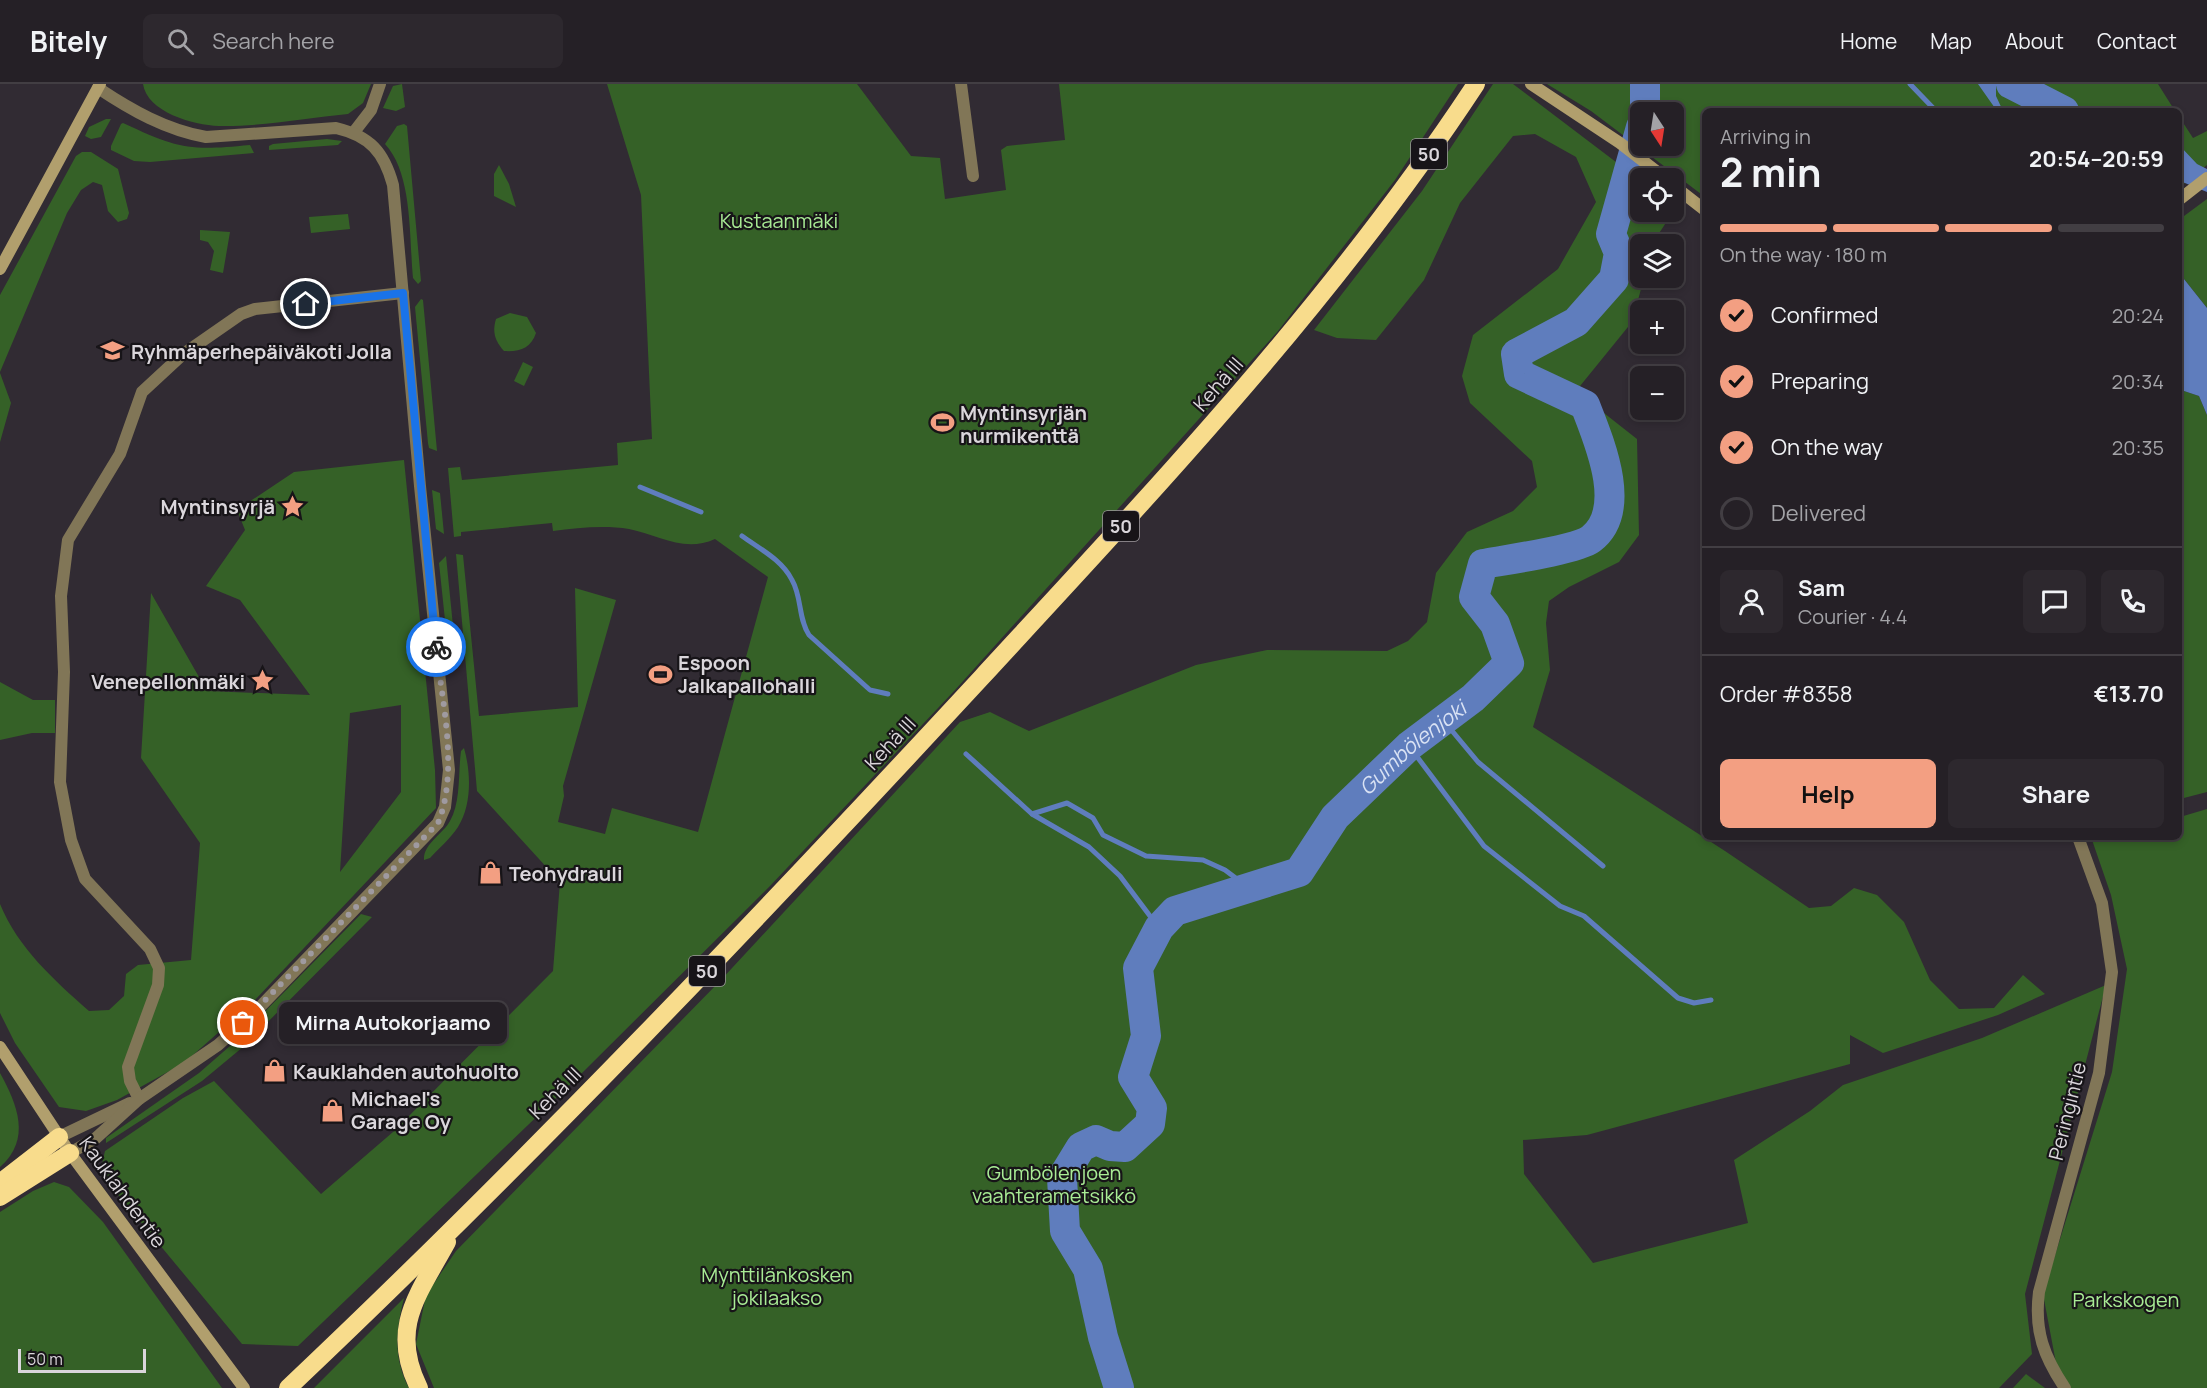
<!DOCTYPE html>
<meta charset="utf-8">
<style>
:root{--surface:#252026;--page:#2d282e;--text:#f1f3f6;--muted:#a3a3a7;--line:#423e43;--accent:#f39f82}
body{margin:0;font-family:Manrope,sans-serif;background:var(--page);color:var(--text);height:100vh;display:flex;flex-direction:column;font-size:22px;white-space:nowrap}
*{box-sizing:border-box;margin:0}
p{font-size:20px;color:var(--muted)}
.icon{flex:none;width:33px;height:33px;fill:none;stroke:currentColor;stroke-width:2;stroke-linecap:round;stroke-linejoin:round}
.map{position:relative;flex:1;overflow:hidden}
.panel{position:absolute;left:1702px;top:24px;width:480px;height:732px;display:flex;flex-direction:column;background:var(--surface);border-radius:9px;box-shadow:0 3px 9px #0003,0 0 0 2px var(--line)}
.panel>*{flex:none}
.needle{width:39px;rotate:168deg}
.buttons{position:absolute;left:1630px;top:18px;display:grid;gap:12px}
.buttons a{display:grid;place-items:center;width:54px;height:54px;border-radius:9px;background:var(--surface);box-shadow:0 3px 9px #0003,0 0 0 2px var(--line);font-size:30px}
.scale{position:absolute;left:18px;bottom:15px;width:128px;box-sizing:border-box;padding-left:6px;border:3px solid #dad6db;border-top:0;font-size:16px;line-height:21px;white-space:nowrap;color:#dad6db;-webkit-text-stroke:4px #171418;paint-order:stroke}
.pin{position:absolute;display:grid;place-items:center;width:51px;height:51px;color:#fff;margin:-26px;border:3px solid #fff;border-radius:50%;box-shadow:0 2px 6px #0007}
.courier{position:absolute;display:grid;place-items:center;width:60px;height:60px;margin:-30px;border:4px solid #1a73e8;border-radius:50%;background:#fff;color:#222;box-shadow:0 2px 8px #0007}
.bubble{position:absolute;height:42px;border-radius:9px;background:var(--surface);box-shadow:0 3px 9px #0003,0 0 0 2px var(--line);font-size:20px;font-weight:700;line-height:42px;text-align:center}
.head em{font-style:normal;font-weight:700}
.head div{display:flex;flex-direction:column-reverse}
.head{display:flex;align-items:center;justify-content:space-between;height:102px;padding:0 18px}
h1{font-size:39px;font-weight:700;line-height:45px}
.bar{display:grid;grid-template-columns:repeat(4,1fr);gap:9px 6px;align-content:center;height:72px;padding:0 18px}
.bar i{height:8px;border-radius:4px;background:var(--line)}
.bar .active{background:var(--accent)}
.bar p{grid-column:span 4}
.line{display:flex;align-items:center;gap:15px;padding:0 18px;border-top:2px solid var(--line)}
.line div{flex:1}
.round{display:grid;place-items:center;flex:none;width:63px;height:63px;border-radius:9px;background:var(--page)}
ol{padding:0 18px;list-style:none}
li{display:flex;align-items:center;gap:18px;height:66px}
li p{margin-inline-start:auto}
li .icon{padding:6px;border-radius:50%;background:var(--accent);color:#111;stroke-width:4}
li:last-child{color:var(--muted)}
li i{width:33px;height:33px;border:3px solid var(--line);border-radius:50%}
.action{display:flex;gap:12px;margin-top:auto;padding:12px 18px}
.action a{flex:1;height:69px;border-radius:9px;background:var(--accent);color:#111;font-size:24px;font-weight:700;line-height:69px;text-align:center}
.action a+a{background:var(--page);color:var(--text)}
header{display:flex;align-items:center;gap:36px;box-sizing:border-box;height:84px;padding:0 30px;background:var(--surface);border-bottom:2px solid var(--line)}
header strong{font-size:28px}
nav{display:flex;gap:33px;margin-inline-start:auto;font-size:21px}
.search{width:420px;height:54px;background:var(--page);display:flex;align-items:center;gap:15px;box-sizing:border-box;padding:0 21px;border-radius:9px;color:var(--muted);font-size:22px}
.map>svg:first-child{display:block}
.green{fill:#356127;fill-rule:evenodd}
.water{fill:#5f7dbd}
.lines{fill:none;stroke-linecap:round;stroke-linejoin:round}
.stream{stroke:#5f7dbd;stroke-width:5}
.river{stroke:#5f7dbd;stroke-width:30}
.street{stroke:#817657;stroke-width:12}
.secondary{stroke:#b19f6d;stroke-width:12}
.highway{stroke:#f8dc8c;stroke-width:18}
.done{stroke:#9f9aa0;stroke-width:6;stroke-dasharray:0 10.8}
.route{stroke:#1a73e8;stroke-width:8}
.labels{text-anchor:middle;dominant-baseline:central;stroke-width:4.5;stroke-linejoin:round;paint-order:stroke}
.shield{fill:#171418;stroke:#a09ca0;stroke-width:1.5}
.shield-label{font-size:18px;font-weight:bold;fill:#dad6db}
.park-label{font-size:20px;fill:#a9ec95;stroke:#171418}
.poi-label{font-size:20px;font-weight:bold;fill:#dad6db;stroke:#171418;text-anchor:start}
.street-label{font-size:20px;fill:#dad6db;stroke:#171418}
.water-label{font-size:21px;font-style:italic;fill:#d9e2f4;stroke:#171418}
</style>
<header>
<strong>Bitely</strong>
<div class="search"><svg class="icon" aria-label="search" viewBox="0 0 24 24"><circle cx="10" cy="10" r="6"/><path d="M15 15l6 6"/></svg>Search here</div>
<nav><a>Home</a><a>Map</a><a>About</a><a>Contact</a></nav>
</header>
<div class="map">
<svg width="2207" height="1304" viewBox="0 0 2207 1304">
<rect width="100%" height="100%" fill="#312b33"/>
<!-- green -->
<g class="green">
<path d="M143,0H371L363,19L348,30C307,34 260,43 219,42C193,41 147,28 143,0Z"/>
<path d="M402,0L405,23L396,27L383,24L393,2Z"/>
<path d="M607,0H857L911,72L940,74L945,115L1006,106L1001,66L1007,62L1065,56L1059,0H1458L1395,96L1278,247L955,606L770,802L581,990L298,1262L242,1260L100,1089L105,1067L183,1014L214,997L321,1110L393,1048L553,887L560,798L477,707L456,470L463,471L479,632L578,623L575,504L616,516L563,702L564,712L558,738L605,750L612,724L698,748L768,493L715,455C684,469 659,451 629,445C604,441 577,444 553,447L552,439L461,448V452L454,453L448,384L460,383L462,396L618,381L617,359L652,355L641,111Z"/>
<path d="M1493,0H1513L1641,97V128H1673L1652,160H1641V194H1644L1632,238L1576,307L1637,355L1639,451L1619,478L1569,503L1549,517L1546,539L1550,586L1533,643L1725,767L1809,824L1831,822L1854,804L1877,811L1904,838L1930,896L1959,925L1994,924L2023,891L2045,910L1998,931L1883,969L1850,951V980L1587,1051L1523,1056L1524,1090L1593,1179L1748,1139L1734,1076L1810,1027L1843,1001L1982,954L2106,901L2025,1210L2032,1270L1999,1304H434L416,1260L426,1211L456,1167L720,897L960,638L990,628L1029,647L1196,581L1267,566L1387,567L1408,557L1427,538L1436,489L1467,448L1513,427L1537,403L1532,377L1470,319L1462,292L1473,251L1558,185L1596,118L1576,73L1535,50L1513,52L1460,119L1424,196L1376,256L1337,254L1314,246L1422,107Z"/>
<path d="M1547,0H2158L2175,27H1706L1705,113L1591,27ZM1641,28H1674V62H1641Z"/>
<path d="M2180,34L2193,54L2207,47V81L2180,103Z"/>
<path d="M106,35H111L101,53L91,55L85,52L89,43Z"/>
<path d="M123,39C179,65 189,67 250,61L254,69L150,78L134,77L111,66V62L121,40Z"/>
<path d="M404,40L407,42L421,197L418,200L413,194C409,154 413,90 385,60L397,42Z"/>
<path d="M327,55L342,57L338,61L269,66V62L273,60Z"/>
<path d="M82,68H91L118,85L129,129L127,135L118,138L108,127L102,101L93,98L81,106L67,129L0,288V211L76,72Z"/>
<path d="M499,81L509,100L516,123L494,112V90Z"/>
<path d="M2207,115V224L2180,190V135Z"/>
<path d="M348,130L350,145L311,149L309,133Z"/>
<path d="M200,146L230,148L223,189L210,186L214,167L208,158L200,156Z"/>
<path d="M421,215L423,216L437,367L429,364L428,359L415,223Z"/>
<path d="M510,229L527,233L536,249C531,264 520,268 504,267C495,257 492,248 496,235Z"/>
<path d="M523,278L533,283L524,302L514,297Z"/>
<path d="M0,289L11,319L0,358Z"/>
<path d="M2180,300L2184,307L2199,312L2207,331V708L2180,715Z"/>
<path d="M404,376L435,686L436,724L254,917L184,979L117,1016L86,1027L59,1023L15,959L0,929V820C18,864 54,896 89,927L109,926L124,912L126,890L138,881L191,876L200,759L141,674L151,509L207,607L310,611L240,516L206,502L245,446L237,426L294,388ZM401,621V708L340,788L350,629Z"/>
<path d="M432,406L440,409L444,450L436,445Z"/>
<path d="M446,472L455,562L452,564L447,555L439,479Z"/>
<path d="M0,598L33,616H55V649H32L0,656Z"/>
<path d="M464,664C471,688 472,721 458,743C451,754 439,764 430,774L424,776C423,760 443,750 450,737C461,718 458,689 461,667Z"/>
<path d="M2207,725V1304H2066L2059,1295L2043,1210L2112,988L2127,885L2111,811L2091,753H2180V733Z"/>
<path d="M361,830L372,833L243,963L202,997L106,1059V1054L199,989L238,955Z"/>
<path d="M0,989C17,1020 32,1055 0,1083Z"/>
<path d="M54,1098L69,1103L103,1138L222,1304H0V1128L33,1107Z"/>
<path d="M404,1214C396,1246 393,1274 409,1304H314Z"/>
<path d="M2026,1290L2045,1304H2013Z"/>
</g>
<!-- water -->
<g class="water">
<path d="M1978,0H2031L2056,15L2081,23L2085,27H2036L2029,17L2026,5L2019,2H1996V12L2003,27H1997Z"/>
<path d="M2180,62L2197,80L2207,85V108L2180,97Z"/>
<path d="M2180,190L2207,224V331L2199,312L2184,307L2180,300Z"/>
</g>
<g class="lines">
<!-- stream -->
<g class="stream">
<path d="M1910,0L1936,27"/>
<path d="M640,403L701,428"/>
<path d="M742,452C760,465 782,476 792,496C802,513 798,534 809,551L870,606L888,610"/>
<path d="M1443,636L1478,678L1603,782"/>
<path d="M1409,662L1484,762L1560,822L1584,832L1678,914L1694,919L1711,916"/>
<path d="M966,670L1032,730L1089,763L1120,792L1159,844"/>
<path d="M1032,730L1067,719L1093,734L1103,751L1146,772L1203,776L1225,786L1249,804"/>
</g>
<!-- river -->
<g class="river">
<path d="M2011,0L2064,27"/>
<path d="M1645,28V0"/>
<path id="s1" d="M1119,1304L1103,1253L1088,1185L1065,1147L1062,1094L1081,1063L1096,1056L1110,1062L1125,1063L1150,1040L1152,1024L1133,993L1146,952L1138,884L1159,844L1175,827L1299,788L1335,733L1409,662L1473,614L1509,579L1495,540L1474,513L1483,480C1505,476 1576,466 1591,455C1629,426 1599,357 1585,321L1519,290L1516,270L1576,238L1614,195L1619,169L1611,150L1641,43"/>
</g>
<!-- street -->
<g class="street">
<path d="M961,0L973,92"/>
<path d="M354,48L371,26L380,0"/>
<path d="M139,1015L130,997L128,983L158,901L159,884L150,865L85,795L71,756L60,698L64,588L61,512L68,456L120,370L142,308L182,271L241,230L255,225L403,209"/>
<path d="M59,1053L130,1019"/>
<path d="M70,1069L96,1054L139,1015L218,961L255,928L438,739L445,723L449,686L420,402L393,101C384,68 370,52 336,44L206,53C166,46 131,26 98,4"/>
<path d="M2065,1304C2044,1273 2034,1247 2039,1208L2099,989L2112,888L2102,819L2078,753"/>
</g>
<!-- secondary -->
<g class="secondary">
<path d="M1531,0L1620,59L1665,94"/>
<path d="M1674,102L1706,127"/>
<path d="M2180,115L2207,94"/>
<path d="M0,185L100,0"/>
<path d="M0,963L70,1069L244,1304"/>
</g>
<!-- highway -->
<g class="highway">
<path d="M0,1099L59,1053"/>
<path d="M0,1113L70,1069"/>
<path d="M288,1304C529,1076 757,836 982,593C1157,403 1334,216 1476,0"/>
<path d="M419,1304C389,1244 418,1211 447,1158"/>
</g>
</g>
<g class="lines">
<!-- done -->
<path class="done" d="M243,939L438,739C459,688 442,617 436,563"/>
<!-- route -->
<path class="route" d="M306,220L403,209L436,563"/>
</g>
<!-- icons -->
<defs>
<symbol id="school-bare" viewBox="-9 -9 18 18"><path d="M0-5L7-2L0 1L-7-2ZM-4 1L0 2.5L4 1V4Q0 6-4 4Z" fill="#f39f82" stroke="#171418" stroke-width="2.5" paint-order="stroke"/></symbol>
<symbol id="stadium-bare" viewBox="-9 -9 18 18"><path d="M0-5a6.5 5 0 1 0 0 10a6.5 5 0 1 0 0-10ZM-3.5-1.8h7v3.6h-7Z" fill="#f39f82" stroke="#171418" stroke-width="2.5" paint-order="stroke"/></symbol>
<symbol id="sight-bare" viewBox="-9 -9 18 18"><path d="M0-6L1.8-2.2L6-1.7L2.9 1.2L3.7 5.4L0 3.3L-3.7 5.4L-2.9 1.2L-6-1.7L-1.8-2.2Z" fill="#f39f82" stroke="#171418" stroke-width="2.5" paint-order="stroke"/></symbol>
<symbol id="shop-bare" viewBox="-9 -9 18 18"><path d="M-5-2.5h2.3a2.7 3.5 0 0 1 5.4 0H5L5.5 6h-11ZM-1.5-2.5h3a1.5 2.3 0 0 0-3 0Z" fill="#f39f82" stroke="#171418" stroke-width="2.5" paint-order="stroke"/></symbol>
</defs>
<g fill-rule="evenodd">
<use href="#school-bare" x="96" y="250" width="33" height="33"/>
<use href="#stadium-bare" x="926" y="322" width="33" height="33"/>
<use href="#sight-bare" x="276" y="406" width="33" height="33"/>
<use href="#stadium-bare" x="644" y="574" width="33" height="33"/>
<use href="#sight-bare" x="246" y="580" width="33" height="33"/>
<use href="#shop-bare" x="474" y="772" width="33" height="33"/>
<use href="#shop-bare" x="258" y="970" width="33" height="33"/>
<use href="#shop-bare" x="316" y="1010" width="33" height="33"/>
</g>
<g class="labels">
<!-- shield labels -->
<g class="shield">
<rect x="1411" y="55" width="36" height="30" rx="4.5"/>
<rect x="1103" y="427" width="36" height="30" rx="4.5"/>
<rect x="689" y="872" width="36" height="30" rx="4.5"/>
</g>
<g class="shield-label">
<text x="1429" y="70">50</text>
<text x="1121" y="442">50</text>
<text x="707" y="887">50</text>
</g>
<!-- park labels -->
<g class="park-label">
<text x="779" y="136">Kustaanmäki</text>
<text x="1054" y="1088">Gumbölenjoen<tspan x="1054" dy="23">vaahterametsikkö</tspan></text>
<text x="777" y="1190">Mynttilänkosken<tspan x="777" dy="23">jokilaakso</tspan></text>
<text x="2126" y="1215">Parkskogen</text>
</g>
<!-- poi labels -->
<g class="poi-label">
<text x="131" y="267">Ryhmäperhepäiväkoti Jolla</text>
<text x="960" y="328">Myntinsyrjän<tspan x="960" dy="23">nurmikenttä</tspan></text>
<text x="275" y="422" text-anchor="end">Myntinsyrjä</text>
<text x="678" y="578">Espoon<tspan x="678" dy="23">Jalkapallohalli</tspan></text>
<text x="245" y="597" text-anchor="end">Venepellonmäki</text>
<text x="509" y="789">Teohydrauli</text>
<text x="293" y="987">Kauklahden autohuolto</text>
<text x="351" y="1014">Michael's<tspan x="351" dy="23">Garage Oy</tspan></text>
</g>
<!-- street labels -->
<g class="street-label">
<text transform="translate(1218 300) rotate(-49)">Kehä III</text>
<text transform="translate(890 659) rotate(-47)">Kehä III</text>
<text transform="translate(555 1009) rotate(-45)">Kehä III</text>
<text transform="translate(2067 1027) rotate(-76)">Peringintie</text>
<text transform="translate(123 1108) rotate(54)">Kauklahdentie</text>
</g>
<!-- water labels -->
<g class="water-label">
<text stroke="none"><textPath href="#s1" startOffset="870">Gumbölenjoki</textPath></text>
</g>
</g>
</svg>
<div class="buttons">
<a><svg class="needle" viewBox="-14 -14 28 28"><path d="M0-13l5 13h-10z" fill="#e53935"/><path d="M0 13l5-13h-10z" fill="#a3a3a7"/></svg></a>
<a><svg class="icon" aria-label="locate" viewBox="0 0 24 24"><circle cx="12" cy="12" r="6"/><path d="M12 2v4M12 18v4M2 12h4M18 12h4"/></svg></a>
<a><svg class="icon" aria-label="layers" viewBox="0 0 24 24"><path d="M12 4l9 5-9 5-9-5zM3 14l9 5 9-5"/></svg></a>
<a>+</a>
<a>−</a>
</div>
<div class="scale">50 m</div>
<div class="pin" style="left:243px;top:939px;background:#ea580c"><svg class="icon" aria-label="bag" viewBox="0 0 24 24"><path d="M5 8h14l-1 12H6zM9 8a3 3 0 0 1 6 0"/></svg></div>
<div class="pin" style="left:306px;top:220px;background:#1f2937"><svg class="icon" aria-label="home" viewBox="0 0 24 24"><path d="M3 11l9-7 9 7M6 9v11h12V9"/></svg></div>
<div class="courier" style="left:436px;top:563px"><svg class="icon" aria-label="bike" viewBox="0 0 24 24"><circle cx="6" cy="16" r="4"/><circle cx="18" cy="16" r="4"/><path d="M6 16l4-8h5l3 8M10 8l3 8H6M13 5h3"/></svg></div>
<div class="bubble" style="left:279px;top:918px;width:228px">Mirna Autokorjaamo</div>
<section class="panel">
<div class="head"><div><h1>2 min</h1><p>Arriving in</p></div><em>20:54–20:59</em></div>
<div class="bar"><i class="active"></i><i class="active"></i><i class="active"></i><i></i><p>On the way · 180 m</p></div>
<ol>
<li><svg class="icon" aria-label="check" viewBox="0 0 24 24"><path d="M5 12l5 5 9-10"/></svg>Confirmed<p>20:24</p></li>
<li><svg class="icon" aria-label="check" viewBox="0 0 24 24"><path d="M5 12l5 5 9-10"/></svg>Preparing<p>20:34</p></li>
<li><svg class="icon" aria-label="check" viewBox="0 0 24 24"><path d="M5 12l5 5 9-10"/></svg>On the way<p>20:35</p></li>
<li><i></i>Delivered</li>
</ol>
<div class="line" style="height:108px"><a class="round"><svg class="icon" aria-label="person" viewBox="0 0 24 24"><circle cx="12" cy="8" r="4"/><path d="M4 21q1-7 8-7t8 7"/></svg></a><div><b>Sam</b><p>Courier · 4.4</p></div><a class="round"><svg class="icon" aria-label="chat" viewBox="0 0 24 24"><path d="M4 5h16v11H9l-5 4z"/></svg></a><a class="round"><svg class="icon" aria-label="phone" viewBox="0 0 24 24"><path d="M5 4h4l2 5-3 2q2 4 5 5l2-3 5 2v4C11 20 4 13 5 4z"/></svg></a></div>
<div class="line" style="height:78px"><div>Order #8358</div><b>€13.70</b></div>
<div class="action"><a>Help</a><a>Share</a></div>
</section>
</div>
